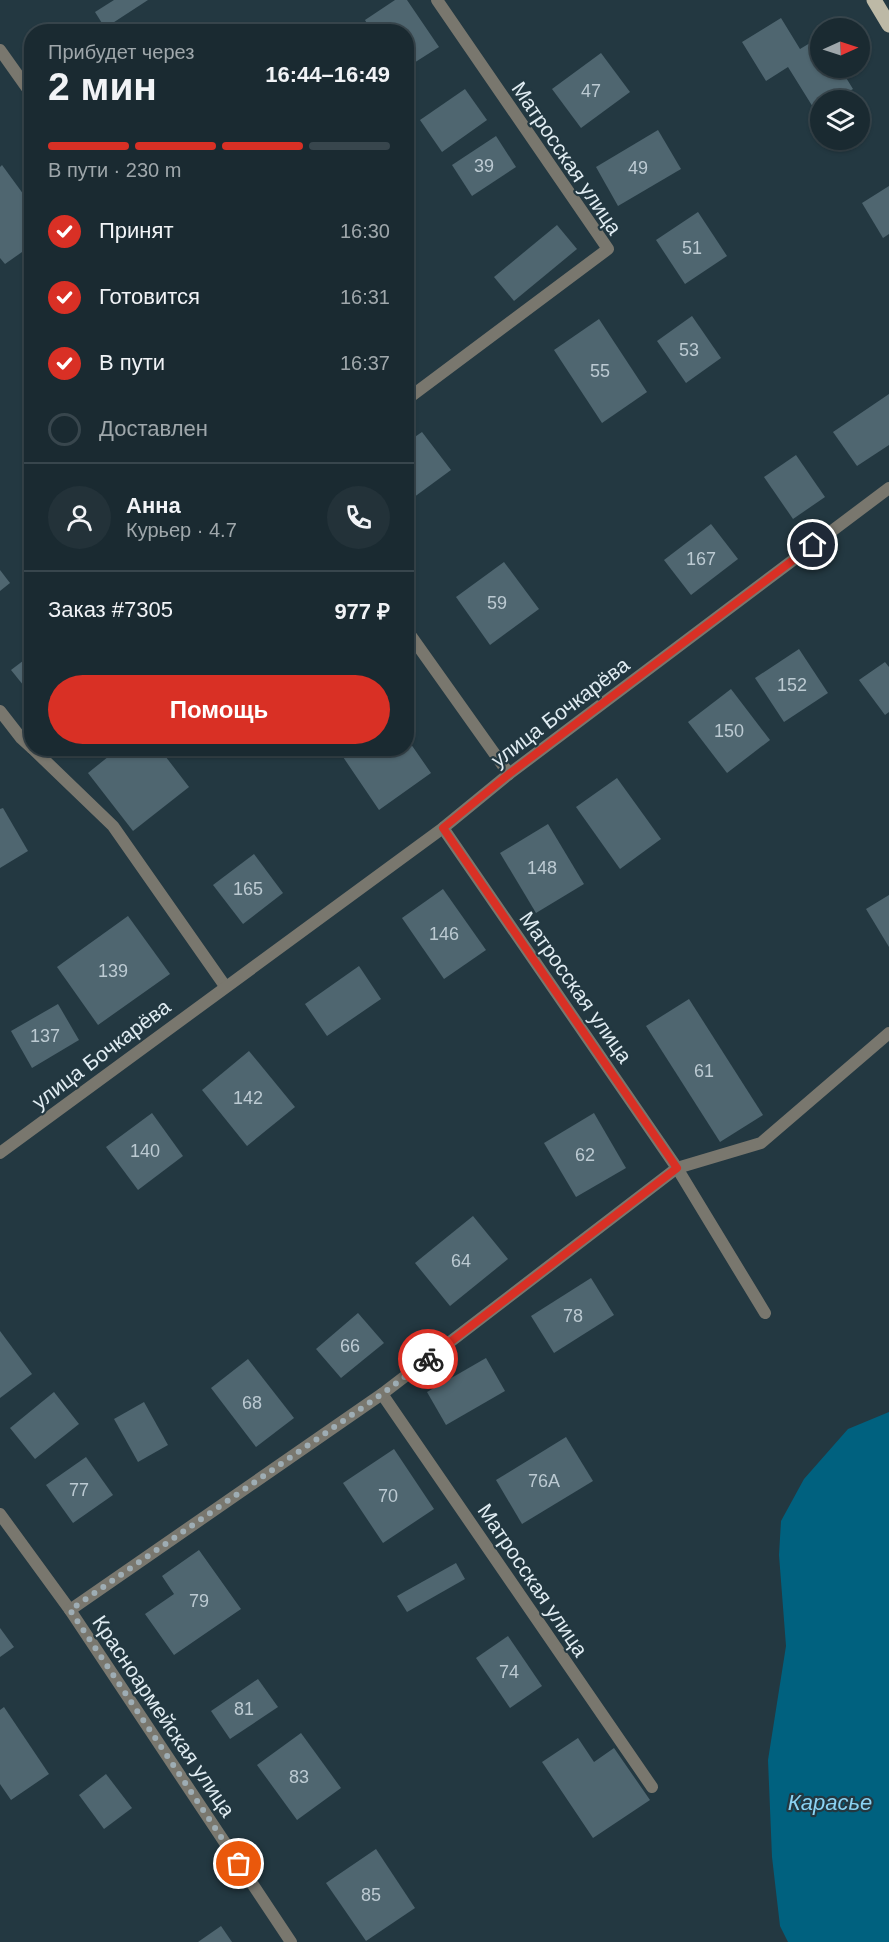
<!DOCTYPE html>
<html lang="ru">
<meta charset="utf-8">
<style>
:root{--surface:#1a2a31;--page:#233239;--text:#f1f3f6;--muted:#9fa7ab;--line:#38464d;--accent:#d93025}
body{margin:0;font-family:Helvetica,sans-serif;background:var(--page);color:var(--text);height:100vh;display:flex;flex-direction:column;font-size:22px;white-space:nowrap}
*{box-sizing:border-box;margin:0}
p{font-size:20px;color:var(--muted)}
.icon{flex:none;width:33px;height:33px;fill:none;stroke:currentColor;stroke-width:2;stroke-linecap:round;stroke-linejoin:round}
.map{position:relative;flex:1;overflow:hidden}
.details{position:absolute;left:24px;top:24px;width:390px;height:732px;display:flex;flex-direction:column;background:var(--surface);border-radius:24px;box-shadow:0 2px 4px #0004,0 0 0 2px var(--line)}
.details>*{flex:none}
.needle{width:39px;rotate:87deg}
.buttons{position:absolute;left:810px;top:18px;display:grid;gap:12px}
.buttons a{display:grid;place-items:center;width:60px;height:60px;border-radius:50%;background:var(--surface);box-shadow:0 2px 4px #0004,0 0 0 2px var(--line);font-size:30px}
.pin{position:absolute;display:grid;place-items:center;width:51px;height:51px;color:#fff;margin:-26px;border:3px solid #fff;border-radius:50%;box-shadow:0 2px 6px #0007}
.courier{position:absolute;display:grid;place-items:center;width:60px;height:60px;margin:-30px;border:4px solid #d93025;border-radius:50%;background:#fff;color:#222;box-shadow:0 2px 8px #0007}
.overview em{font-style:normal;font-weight:600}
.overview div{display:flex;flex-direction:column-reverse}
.overview{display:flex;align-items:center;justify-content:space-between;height:102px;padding:0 24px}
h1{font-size:39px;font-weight:600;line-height:45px}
.bar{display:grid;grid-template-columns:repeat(4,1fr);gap:9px 6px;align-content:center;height:72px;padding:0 24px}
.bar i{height:8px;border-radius:4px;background:var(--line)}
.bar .active{background:var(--accent)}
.bar p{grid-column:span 4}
.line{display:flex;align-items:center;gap:15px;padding:0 24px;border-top:2px solid var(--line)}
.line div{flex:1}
.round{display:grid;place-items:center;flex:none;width:63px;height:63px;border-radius:32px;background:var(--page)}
ol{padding:0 24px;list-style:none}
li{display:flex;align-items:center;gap:18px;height:66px}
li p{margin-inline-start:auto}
li .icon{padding:6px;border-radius:50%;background:var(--accent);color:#fff;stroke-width:4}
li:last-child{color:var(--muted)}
li i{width:33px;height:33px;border:3px solid var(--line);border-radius:50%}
.primary-button{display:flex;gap:12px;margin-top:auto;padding:12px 24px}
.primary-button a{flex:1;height:69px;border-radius:36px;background:var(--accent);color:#fff;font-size:24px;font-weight:600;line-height:69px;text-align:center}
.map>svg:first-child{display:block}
.water{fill:#00617f}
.building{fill:#4f6670}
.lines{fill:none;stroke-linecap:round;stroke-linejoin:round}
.minor{stroke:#79776e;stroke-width:12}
.primary{stroke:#bdb9a6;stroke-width:15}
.done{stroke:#9eadb4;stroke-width:6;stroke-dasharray:0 10.8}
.route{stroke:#d93025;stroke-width:8}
.labels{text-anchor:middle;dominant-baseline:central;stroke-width:4.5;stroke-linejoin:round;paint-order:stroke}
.number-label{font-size:18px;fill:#bccad2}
.street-label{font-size:21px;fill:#e0ecf2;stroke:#233841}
.water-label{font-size:22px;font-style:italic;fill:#8bd3f3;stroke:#233841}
</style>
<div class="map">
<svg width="889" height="1942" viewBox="0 0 889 1942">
<rect width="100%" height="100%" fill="#233841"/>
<!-- water -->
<path class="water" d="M889,1412V1942H788L780,1926L772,1857L768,1760L786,1646L779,1555L781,1521L804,1479L848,1429Z"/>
<!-- building -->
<g class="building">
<path d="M114,0H148L105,28L95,12Z"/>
<path d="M395,0H407L439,47L406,68V32H372L365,20Z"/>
<path d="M781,18L800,49L820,37V68H840L853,89L834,100H820V109L816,112L788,67L766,81L742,42Z"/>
<path d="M601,53L630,92L581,128L552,89Z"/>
<path d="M465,89L487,120L442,152L420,120Z"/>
<path d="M658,130L681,169L618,206L596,167Z"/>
<path d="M496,136L516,167L472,196L452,165Z"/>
<path d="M2,165L32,206V245L5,264L0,258V167Z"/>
<path d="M889,186V234L883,238L862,203Z"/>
<path d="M698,212L727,256L685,284L656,240Z"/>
<path d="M557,225L577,249L514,301L494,277Z"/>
<path d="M692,316L721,358L686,383L657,341Z"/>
<path d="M599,319L647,392L602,423L554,350Z"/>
<path d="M889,394V445L857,466L833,432Z"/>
<path d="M422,432L451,470L406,503V443Z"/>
<path d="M796,455L825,497L793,519L764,477Z"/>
<path d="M711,524L738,559L691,595L664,560Z"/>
<path d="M504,562L539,609L490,645L456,597Z"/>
<path d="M0,570L10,583L0,591Z"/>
<path d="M799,649L828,693L784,722L755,678Z"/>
<path d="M32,654V696L11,670Z"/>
<path d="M885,662L889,667V712L885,715L859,680Z"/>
<path d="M731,689L770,740L727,773L688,722Z"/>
<path d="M406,737L431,773L379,810L339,751L342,748H406Z"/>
<path d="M119,748H159L189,787L133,831L88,773Z"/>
<path d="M617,778L661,839L620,869L576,807Z"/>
<path d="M3,808L28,851L0,868V809Z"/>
<path d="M548,824L584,884L536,913L500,853Z"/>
<path d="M254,854L283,893L243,924L213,885Z"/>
<path d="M443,889L486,950L444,979L402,918Z"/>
<path d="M889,895V947L866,909Z"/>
<path d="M128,916L170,974L98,1025L57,967Z"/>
<path d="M359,966L381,999L327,1036L305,1004Z"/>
<path d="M689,999L763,1115L720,1142L646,1026Z"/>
<path d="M58,1004L79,1040L32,1068L11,1031Z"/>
<path d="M249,1051L295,1107L247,1146L202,1090Z"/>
<path d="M152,1113L183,1156L138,1190L106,1147Z"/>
<path d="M594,1113L626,1168L576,1197L544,1143Z"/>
<path d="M473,1216L508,1259L450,1306L415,1263Z"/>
<path d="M591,1278L614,1315L554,1353L531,1316Z"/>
<path d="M358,1313L384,1343L341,1378L316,1349Z"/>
<path d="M0,1331L32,1374L0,1398Z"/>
<path d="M486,1358L505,1391L446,1425L427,1392Z"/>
<path d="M248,1359L294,1418L256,1447L211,1388Z"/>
<path d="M54,1392L79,1424L35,1459L10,1428Z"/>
<path d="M144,1402L168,1445L138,1462L114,1419Z"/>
<path d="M566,1437L593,1481L522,1524L496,1480Z"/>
<path d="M394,1449L434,1509L383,1543L343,1483Z"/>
<path d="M86,1457L113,1495L73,1523L46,1485Z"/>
<path d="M199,1550L241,1609L174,1655L145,1614L174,1594L162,1576Z"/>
<path d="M456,1563L465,1579L407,1612L397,1596Z"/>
<path d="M0,1628L14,1647L0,1657Z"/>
<path d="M508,1636L542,1686L510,1708L476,1658Z"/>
<path d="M258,1679L278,1707L230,1739L211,1711Z"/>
<path d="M4,1707L49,1774L11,1800L0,1784V1710Z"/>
<path d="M301,1733L341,1788L297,1820L257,1765Z"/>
<path d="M578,1738L594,1762L614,1748L650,1800L593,1838L542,1762Z"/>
<path d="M106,1774L132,1808L104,1829L79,1795Z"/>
<path d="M376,1849L415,1908L366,1941L326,1883Z"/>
<path d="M221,1926L232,1942H198Z"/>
</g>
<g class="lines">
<!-- minor -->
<g class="minor">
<path d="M0,50L32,95"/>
<path d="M406,400L608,249L437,0"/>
<path d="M406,629L509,774"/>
<path d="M0,711L21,738L32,748"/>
<path d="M32,748L113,826L225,986"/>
<path d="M443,828L677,1168L765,1313"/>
<path d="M0,1153L443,828L509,774L889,488"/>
<path d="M382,1394L652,1787"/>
<path d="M0,1514L70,1610L291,1942"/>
<path d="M70,1610L382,1394L677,1168L761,1143L889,1033"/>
</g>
<!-- primary -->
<path class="primary" d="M874,0L889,25"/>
</g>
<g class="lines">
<!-- done -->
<path class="done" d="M239,1864L70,1610L382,1394L428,1359"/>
<!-- route -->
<path class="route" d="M428,1359L677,1168L443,828L509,774L813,545"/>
</g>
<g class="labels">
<!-- number labels -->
<g class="number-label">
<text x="591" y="91">47</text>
<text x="484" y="166">39</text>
<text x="638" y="168">49</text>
<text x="692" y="248">51</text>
<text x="689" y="350">53</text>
<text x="600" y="371">55</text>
<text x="701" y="559">167</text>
<text x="497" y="603">59</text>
<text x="792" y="685">152</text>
<text x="729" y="731">150</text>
<text x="542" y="868">148</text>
<text x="248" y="889">165</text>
<text x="444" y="934">146</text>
<text x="113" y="971">139</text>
<text x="45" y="1036">137</text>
<text x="704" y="1071">61</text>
<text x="248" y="1098">142</text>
<text x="145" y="1151">140</text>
<text x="585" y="1155">62</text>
<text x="461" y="1261">64</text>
<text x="573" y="1316">78</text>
<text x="350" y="1346">66</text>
<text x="252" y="1403">68</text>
<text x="544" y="1481">76А</text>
<text x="79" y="1490">77</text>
<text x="388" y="1496">70</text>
<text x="199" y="1601">79</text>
<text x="509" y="1672">74</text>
<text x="244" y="1709">81</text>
<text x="299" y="1777">83</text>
<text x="371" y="1895">85</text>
</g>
<!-- street labels -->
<g class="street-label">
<text transform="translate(567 158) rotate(56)">Матросская улица</text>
<text transform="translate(560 712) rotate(-37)">улица Бочкарёва</text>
<text transform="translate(576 987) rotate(55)">Матросская улица</text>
<text transform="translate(101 1054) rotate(-37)">улица Бочкарёва</text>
<text transform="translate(533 1580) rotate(56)">Матросская улица</text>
<text transform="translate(164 1716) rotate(56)">Красноармейская улица</text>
</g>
<!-- water labels -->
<g class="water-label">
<text x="830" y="1802">Карасье</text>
</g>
</g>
</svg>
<div class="buttons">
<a><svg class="needle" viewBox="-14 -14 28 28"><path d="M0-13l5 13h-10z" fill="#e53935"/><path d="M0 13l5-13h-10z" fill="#9fa7ab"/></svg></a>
<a><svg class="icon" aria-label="layers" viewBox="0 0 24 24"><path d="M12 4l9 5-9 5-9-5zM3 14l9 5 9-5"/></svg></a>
</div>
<div class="pin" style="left:239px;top:1864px;background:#ea580c"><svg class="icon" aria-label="bag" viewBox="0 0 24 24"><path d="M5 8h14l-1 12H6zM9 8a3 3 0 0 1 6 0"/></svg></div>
<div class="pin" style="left:813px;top:545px;background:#1f2937"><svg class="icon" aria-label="home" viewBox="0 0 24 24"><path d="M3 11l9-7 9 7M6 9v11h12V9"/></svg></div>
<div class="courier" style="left:428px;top:1359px"><svg class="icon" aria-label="bike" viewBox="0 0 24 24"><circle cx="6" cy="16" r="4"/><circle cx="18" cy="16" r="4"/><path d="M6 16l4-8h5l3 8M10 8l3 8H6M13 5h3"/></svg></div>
<section class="details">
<div class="overview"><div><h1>2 мин</h1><p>Прибудет через</p></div><em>16:44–16:49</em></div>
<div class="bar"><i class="active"></i><i class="active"></i><i class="active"></i><i></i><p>В пути · 230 m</p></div>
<ol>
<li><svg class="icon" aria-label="check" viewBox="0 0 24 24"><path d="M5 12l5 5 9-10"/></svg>Принят<p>16:30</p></li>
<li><svg class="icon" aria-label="check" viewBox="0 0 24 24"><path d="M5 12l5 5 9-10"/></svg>Готовится<p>16:31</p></li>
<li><svg class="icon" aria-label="check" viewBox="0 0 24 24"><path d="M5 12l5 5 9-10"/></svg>В пути<p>16:37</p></li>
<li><i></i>Доставлен</li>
</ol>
<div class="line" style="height:108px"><a class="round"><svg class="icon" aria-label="person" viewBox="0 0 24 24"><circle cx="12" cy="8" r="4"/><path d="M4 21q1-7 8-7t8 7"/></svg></a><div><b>Анна</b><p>Курьер · 4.7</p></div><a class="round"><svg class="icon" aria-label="phone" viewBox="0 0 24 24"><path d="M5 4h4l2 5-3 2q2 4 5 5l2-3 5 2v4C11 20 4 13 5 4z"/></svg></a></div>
<div class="line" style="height:78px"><div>Заказ #7305</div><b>977 ₽</b></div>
<div class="primary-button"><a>Помощь</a></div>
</section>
</div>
